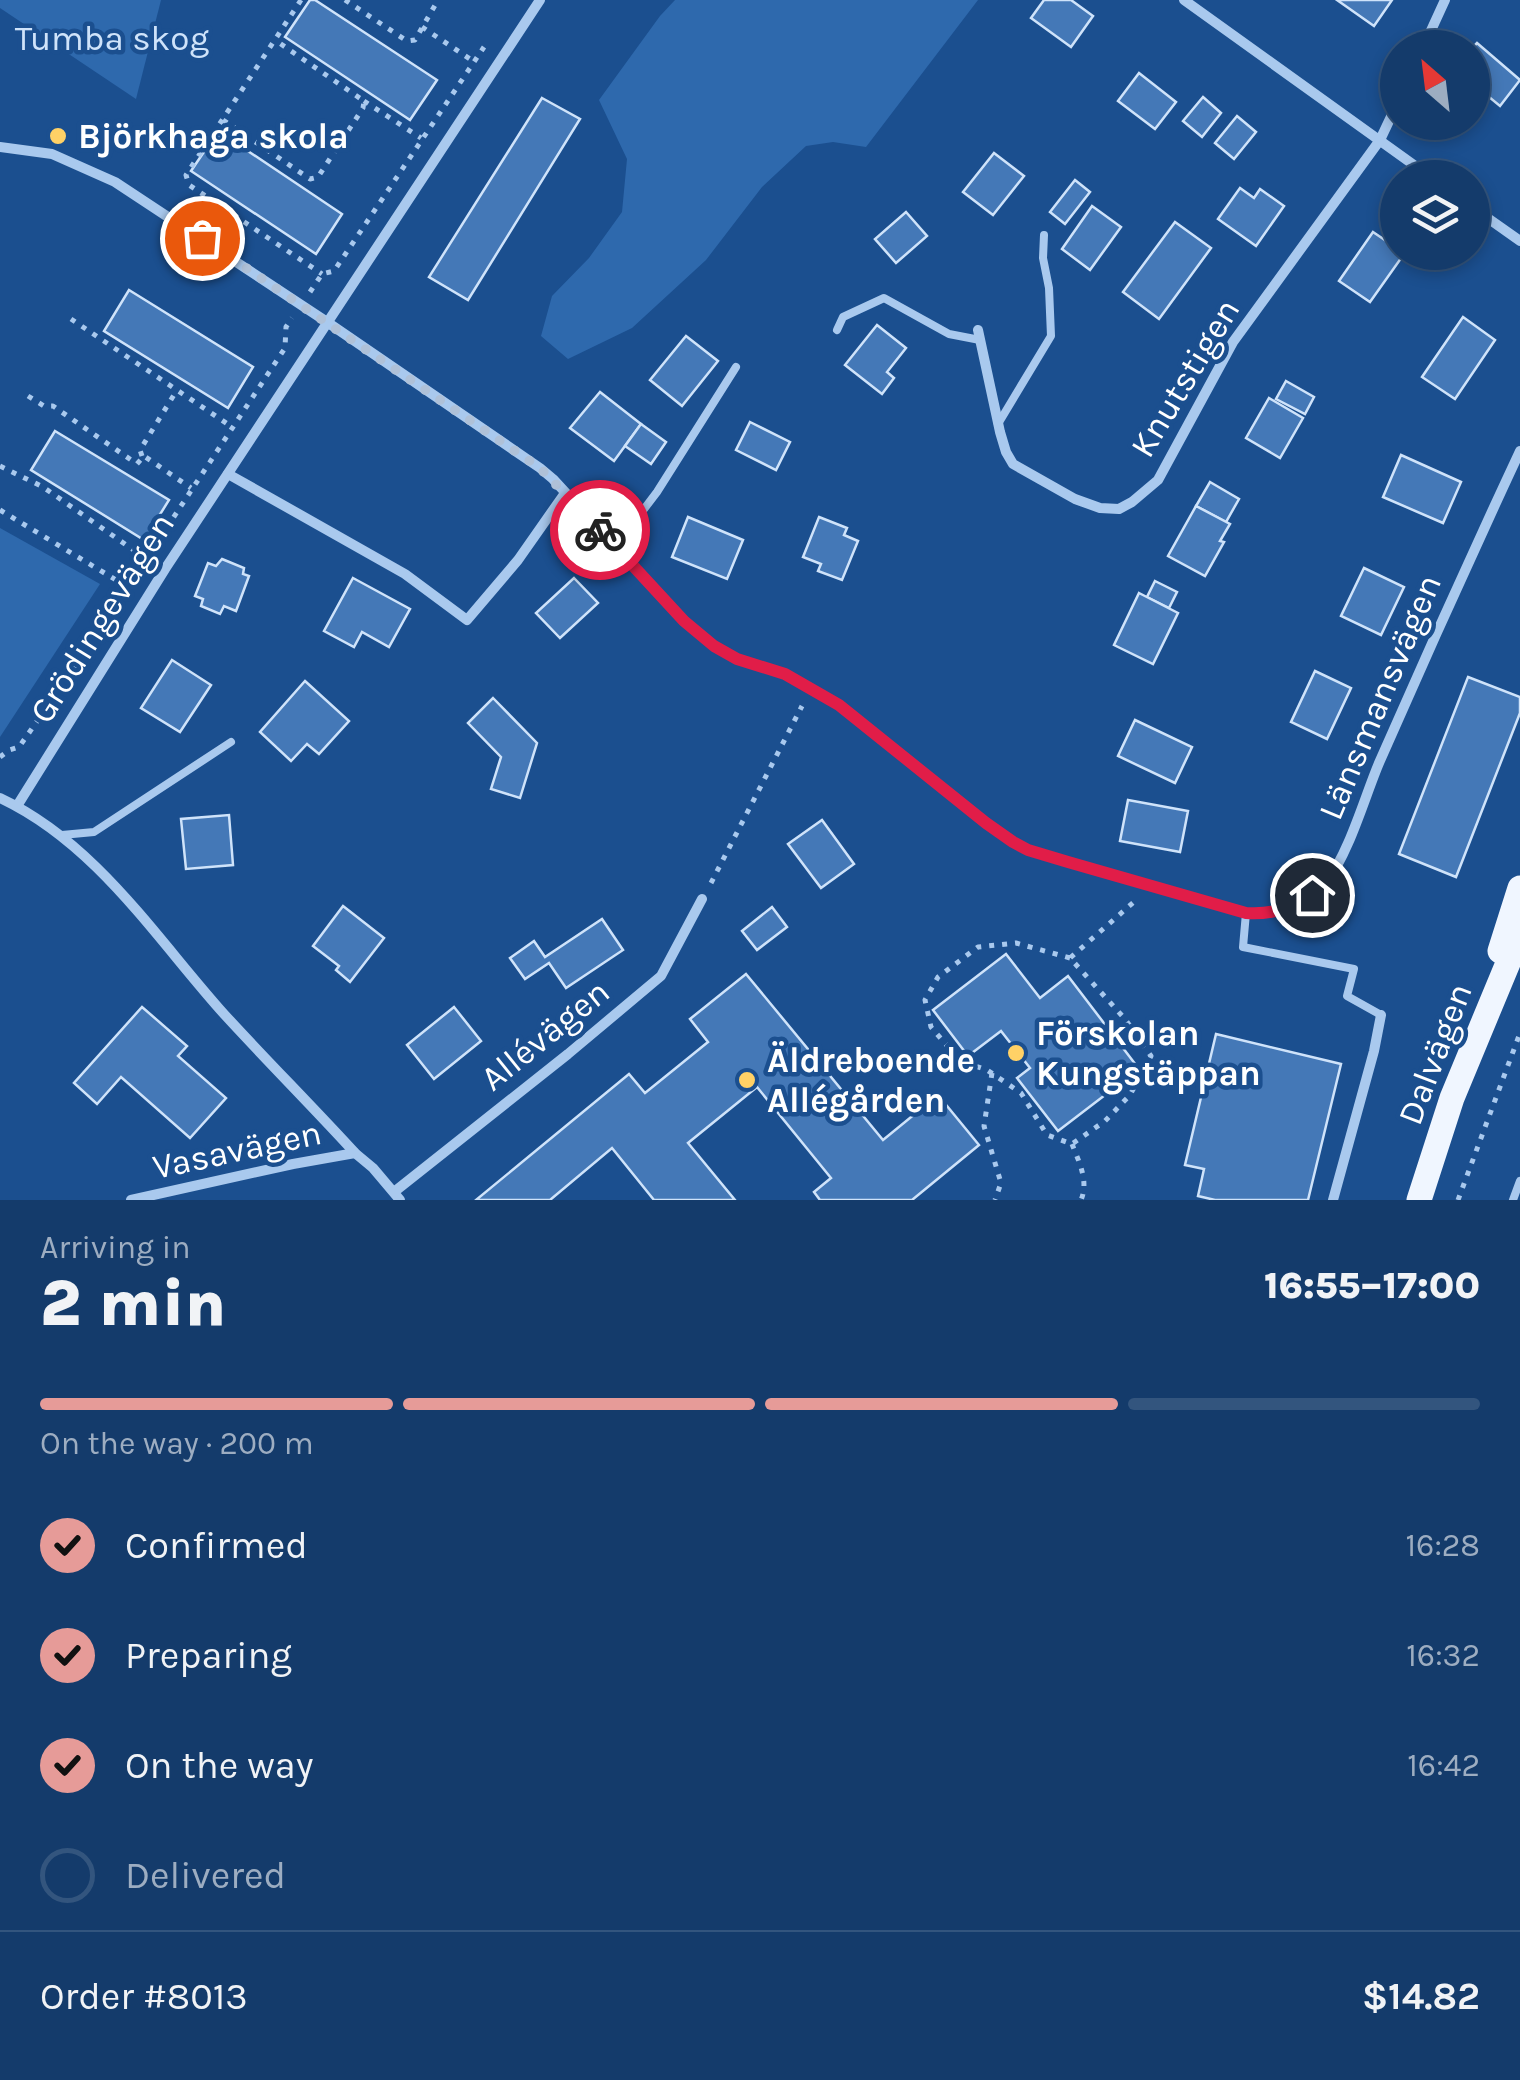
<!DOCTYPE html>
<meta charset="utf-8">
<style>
:root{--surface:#143b6b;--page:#214673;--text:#f1f3f6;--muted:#9dadc1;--line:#33557e;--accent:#e69b98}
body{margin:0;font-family:Karla,sans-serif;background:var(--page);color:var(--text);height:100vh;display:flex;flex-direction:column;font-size:38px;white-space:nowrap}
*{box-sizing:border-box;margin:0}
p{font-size:32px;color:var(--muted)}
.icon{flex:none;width:55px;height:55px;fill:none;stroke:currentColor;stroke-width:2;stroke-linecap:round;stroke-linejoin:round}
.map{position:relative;height:1200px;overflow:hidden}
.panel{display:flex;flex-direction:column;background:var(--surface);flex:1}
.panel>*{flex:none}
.needle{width:65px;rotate:332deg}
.tools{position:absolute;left:1380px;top:30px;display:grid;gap:20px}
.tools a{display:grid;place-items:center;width:110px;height:110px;border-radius:50%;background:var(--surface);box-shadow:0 5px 15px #0003,0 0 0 2px var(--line);font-size:50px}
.pin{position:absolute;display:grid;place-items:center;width:85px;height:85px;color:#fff;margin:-42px;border:5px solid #fff;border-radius:50%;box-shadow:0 2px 10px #0007}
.courier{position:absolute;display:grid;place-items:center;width:100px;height:100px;margin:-50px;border:8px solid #e11d48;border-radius:50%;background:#fff;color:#222;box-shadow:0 2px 12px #0007}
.summary em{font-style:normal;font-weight:800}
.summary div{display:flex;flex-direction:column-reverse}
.summary{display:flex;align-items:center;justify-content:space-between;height:170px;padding:0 40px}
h1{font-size:65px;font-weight:800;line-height:75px}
.bar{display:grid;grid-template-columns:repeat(4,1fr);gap:15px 10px;align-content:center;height:120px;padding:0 40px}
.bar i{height:12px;border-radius:8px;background:var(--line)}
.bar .current{background:var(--accent)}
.bar p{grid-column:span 4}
.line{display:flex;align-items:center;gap:25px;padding:0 40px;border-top:2px solid var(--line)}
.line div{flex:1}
ol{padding:0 40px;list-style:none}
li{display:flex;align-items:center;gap:30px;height:110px}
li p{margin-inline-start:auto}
li .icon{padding:10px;border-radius:50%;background:var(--accent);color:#111;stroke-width:4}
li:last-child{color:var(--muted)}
li i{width:55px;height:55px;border:5px solid var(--line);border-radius:50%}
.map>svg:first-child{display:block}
.green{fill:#2e69ad}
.building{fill:#4478b7;stroke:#cfe3fa;stroke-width:2.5}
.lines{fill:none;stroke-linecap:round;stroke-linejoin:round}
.path{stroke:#a9c9ee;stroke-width:5;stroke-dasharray:5 8;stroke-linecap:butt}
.lane{stroke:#a9c9ee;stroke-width:8}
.street{stroke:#a9c9ee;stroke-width:10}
.primary{stroke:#f0f6ff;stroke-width:25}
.done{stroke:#afc1d8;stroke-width:10;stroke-dasharray:0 18}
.route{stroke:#e11d48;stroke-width:12}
.poi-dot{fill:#ffd166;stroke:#1b4f8f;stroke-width:4}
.labels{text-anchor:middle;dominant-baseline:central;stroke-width:9;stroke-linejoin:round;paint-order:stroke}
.park-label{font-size:35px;fill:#cfe3fa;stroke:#1b4f8f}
.poi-label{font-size:35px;font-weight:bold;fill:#fff;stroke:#1b4f8f;text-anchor:start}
.street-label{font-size:35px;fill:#fff;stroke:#1b4f8f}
</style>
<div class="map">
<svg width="1520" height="1200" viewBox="0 0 1520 1200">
<rect width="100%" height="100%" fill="#1b4f8f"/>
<!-- green -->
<g class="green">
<path d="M0,0H161L136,99L0,8Z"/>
<path d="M675,0H978L866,147L833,142L806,146L762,187L706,260L632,328L568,359L541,336L552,296L589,258L622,212L627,159L599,100L660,16Z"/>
<path d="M0,528L100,584L0,737Z"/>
</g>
<!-- building -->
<g class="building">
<path d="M310,0H315L437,80L410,120L285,37Z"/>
<path d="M1044,0H1071L1093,16L1071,47L1031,18Z"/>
<path d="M1337,0H1392L1374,26Z"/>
<path d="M1477,43L1520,80L1500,106L1472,83V48Z"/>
<path d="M1139,73L1176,102L1155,129L1118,101Z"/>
<path d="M1203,97L1221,113L1202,137L1183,121Z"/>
<path d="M542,98L580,119L468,300L429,277Z"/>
<path d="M1237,116L1256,132L1234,159L1215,143Z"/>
<path d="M218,131L342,214L316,254L191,171Z"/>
<path d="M994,153L1024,176L993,215L963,192Z"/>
<path d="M1075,180L1090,192L1065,224L1050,212Z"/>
<path d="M1240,188L1254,198L1260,189L1284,206L1256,246L1218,219Z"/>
<path d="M1092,206L1121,227L1090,270L1062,249Z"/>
<path d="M906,212L927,236L896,263L875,239Z"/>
<path d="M1175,222L1211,248L1159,319L1123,292Z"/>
<path d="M1373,232L1398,249V252L1404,254L1370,302L1339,281Z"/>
<path d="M129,290L253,367L228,408L104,331Z"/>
<path d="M1463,317L1495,340L1455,399L1422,377Z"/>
<path d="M877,325L906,348L887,372L894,378L882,394L845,365Z"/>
<path d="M686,336L718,361L682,406L650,380Z"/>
<path d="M1286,381L1314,397L1305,414L1276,399Z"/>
<path d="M600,392L641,424L614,461L570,428Z"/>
<path d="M1269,398L1303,418L1280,458L1246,438Z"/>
<path d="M750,422L790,442L776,470L736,450Z"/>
<path d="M641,424L666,442L651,464L625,446Z"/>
<path d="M55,431L169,500L144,540L31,470Z"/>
<path d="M1401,455L1461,482L1443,523L1383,497Z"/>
<path d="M1210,482L1239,499L1226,522L1196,506Z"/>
<path d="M1196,506L1230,524L1220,541L1224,542L1205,576L1168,556Z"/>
<path d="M688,517L743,540L727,579L672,557Z"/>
<path d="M819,517L847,528L844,535L858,541L842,580L818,571L821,564L803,557Z"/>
<path d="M222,559L244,568L243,574L249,576L236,611L224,606L220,614L201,606L203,599L195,596L208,563L216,566Z"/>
<path d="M1364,568L1404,587L1381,635L1341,616Z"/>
<path d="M353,578L410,609L389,647L362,632L354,647L324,631Z"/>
<path d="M574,578L598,603L560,638L536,613Z"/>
<path d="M1155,581L1177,592L1169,608L1147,597Z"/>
<path d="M1139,593L1178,613L1153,664L1114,645Z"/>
<path d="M172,660L211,685L180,732L141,708Z"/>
<path d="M1315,671L1351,688L1327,739L1291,722Z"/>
<path d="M1468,677L1520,697V713L1456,877L1399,854Z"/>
<path d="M305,681L349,721L319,754L307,744L291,761L260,732Z"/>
<path d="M493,698L537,743L520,798L491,789L501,757L468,723Z"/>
<path d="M1135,720L1192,747L1175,783L1118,756Z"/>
<path d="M1128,800L1188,811L1180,852L1120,841Z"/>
<path d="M229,815L233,865L186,869L181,819Z"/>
<path d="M822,820L854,864L821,888L788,844Z"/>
<path d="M343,906L384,938L350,982L336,970L339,966L313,946Z"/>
<path d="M772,907L787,927L757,950L742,931Z"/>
<path d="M602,919L623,950L566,988L549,963L525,979L510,958L534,941L545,957Z"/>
<path d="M1006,954L1040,998L1068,976L1139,1069L1058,1131L1017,1078L1030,1068L1001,1031L968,1056L933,1010Z"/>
<path d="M746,974L883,1140L938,1095L979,1145L912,1200H820L814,1192L831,1178L757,1087L688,1143L735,1200H654L612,1148L550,1200H476L629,1074L645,1093L708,1042L690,1019Z"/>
<path d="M142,1007L187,1046L178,1056L226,1098L190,1138L121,1077L97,1104L74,1083Z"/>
<path d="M454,1007L481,1041L434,1079L407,1045Z"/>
<path d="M1216,1034L1341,1064L1308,1200H1215L1198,1196L1204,1169L1185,1165Z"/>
</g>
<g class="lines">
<!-- path -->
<g class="path">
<path d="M301,0L186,175L189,185L322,274"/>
<path d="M345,0L407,41L415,40L438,0"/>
<path d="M422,27L473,61"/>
<path d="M364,101L421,138"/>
<path d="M223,120L310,179L318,177L363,108L364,101L275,40"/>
<path d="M310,292L322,274L334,271L484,47"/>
<path d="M71,319L232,427"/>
<path d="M28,396L44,406H53L137,464L144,456L191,488"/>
<path d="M142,456L140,450L177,390"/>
<path d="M0,466L43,487L145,558"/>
<path d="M0,510L126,586"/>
<path d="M0,757L9,750L19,747L73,670L285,348L286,327L292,318"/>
<path d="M711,883L802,706"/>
<path d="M1070,958L1016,943L978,947L938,977L925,1000L931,1027L960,1061L987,1070L1021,1093L1047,1135L1072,1144L1105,1121L1130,1095L1151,1056L1125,1019L1070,958L1135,901L1136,897"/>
<path d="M992,1073L984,1126L1001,1183L995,1200"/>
<path d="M1072,1144C1079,1162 1089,1181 1081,1200"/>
<path d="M1458,1200L1520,1033"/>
</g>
<!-- lane -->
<g class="lane">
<path d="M837,330L843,317L884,298L949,334L980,340"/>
<path d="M998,424L1051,336L1049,288L1043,258L1044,235"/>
<path d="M616,546L657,492L736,367"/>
<path d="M62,835L94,832L231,742"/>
<path d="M1246,913L1243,947L1354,969L1347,996L1381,1015"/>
<path d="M1513,1200L1520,1181"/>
</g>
<!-- street -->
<g class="street">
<path d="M1184,0L1432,178"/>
<path d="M1423,48L1445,0"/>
<path d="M0,147L52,154L115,182L327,322L540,468L553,479L684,621L714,646L737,659L785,674L839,705L986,823L1013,842L1028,850L1068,862L1246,913C1276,915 1308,905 1327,881C1349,853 1365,796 1379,763C1425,658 1472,554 1520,451"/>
<path d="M1472,207L1520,241"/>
<path d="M978,330L1000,432L1006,452L1013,464L1075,499L1100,508L1119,509L1132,502L1158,480L1233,342L1380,140L1398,102"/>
<path d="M228,474L405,574L467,620L518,560L565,493"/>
<path d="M0,798C96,843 155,937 224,1014C267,1061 312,1106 355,1153L373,1168L400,1200"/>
<path d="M17,806L165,569L540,0"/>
<path d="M394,1192L568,1054L661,976L702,899"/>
<path d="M131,1200L293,1164L355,1153"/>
<path d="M1333,1200L1374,1051L1381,1015"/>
</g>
<!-- primary -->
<g class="primary">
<path d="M1500,951L1520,888"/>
<path d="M1419,1200L1452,1098L1520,934"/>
</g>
</g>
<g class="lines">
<!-- done -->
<path class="done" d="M202,238L540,468L600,530"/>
<!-- route -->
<path class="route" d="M600,530L684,621L714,646L737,659L785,674L839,705L986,823L1013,842L1028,850L1068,862L1246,913C1272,915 1290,908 1312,895"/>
</g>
<!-- markers -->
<g class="poi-dot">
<circle cx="58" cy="136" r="10"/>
<circle cx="1016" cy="1053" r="10"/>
<circle cx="747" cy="1080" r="10"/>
</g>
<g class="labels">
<!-- park labels -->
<g class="park-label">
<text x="112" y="38">Tumba skog</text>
</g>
<!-- poi labels -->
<g class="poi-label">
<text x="78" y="136">Björkhaga skola</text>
<text x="1036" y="1033">Förskolan<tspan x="1036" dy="40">Kungstäppan</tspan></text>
<text x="767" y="1060">Äldreboende<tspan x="767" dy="40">Allégården</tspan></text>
</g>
<!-- street labels -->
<g class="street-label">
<text transform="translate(1185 378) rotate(-59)">Knutstigen</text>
<text transform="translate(102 618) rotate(-58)">Grödingevägen</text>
<text transform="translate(1380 697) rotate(-67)">Länsmansvägen</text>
<text transform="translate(545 1035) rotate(-39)">Allévägen</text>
<text transform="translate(1435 1054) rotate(-69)">Dalvägen</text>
<text transform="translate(237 1150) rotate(-12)">Vasavägen</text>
</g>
</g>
</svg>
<div class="tools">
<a><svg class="needle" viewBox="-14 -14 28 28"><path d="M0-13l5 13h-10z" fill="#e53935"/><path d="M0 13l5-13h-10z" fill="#9dadc1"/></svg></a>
<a><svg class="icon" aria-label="layers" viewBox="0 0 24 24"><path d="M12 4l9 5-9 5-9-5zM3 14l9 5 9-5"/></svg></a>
</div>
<div class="pin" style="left:202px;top:238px;background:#ea580c"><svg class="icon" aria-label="bag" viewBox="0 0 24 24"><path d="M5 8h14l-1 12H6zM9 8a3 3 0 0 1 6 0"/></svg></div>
<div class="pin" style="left:1312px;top:895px;background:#1f2937"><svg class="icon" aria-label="home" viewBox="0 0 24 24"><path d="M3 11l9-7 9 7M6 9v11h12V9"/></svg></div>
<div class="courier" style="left:600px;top:530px"><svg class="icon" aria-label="bike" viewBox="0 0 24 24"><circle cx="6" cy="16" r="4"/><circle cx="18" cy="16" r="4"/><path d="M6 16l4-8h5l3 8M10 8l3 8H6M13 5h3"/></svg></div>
</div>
<section class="panel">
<div class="summary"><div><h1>2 min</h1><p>Arriving in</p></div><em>16:55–17:00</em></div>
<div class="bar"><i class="current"></i><i class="current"></i><i class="current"></i><i></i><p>On the way · 200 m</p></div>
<ol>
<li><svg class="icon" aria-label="check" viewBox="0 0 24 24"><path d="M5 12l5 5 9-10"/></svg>Confirmed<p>16:28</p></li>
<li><svg class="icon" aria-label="check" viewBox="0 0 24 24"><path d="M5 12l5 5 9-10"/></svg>Preparing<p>16:32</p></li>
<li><svg class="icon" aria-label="check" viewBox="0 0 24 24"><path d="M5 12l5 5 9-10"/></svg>On the way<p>16:42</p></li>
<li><i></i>Delivered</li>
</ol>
<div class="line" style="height:130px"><div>Order #8013</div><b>$14.82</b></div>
</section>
